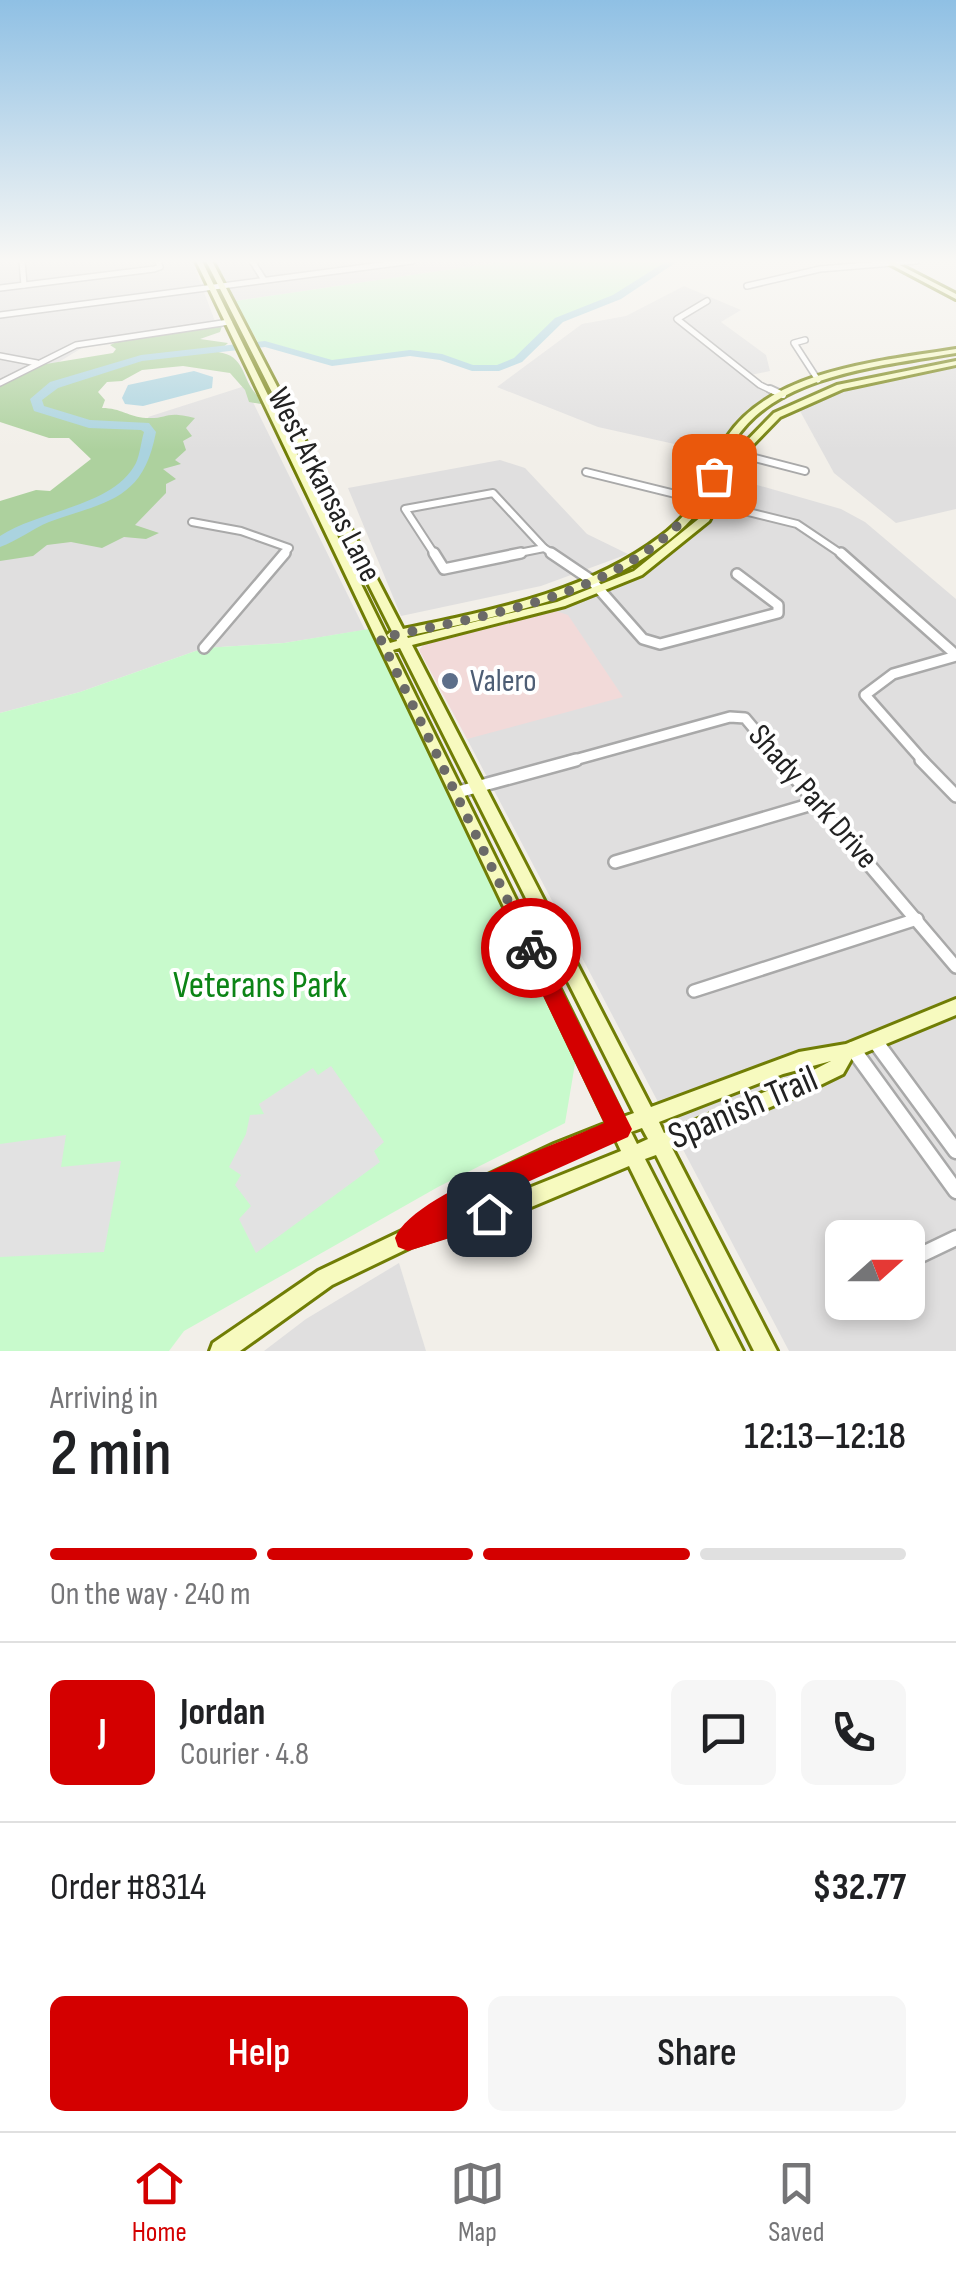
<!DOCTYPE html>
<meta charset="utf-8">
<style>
:root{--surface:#fff;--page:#f6f6f6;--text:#202124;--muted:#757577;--line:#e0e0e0;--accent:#d40000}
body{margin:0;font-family:"Sofia Sans Condensed",sans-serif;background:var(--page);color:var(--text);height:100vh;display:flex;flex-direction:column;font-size:38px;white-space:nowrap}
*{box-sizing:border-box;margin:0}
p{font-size:32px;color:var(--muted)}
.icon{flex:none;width:55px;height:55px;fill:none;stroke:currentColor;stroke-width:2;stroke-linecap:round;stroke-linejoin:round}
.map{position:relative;height:1351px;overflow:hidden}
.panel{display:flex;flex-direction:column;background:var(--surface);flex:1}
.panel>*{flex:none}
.needle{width:65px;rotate:69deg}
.controls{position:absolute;left:825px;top:1220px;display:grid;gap:20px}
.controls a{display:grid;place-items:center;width:100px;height:100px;border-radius:15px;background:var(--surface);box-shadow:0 5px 15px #0003;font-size:50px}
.pin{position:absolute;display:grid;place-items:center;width:85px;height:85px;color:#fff;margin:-42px;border-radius:20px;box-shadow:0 5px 15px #0006}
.courier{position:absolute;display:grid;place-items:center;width:100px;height:100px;margin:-50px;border:8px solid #d40000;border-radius:50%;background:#fff;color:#222;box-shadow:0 2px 12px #0007}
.summary em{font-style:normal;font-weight:600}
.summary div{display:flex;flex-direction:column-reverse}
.summary{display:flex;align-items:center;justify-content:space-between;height:170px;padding:0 50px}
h1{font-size:65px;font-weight:600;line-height:75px}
.bar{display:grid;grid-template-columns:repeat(4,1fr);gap:15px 10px;align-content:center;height:120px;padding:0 50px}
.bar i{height:12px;border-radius:8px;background:var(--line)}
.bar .on{background:var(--accent)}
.bar p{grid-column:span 4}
.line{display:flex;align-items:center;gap:25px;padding:0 50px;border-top:2px solid var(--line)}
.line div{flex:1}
.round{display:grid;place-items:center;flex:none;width:105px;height:105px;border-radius:15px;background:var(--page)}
.button{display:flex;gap:20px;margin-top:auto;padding:20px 50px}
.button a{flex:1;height:115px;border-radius:15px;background:var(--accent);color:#fff;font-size:40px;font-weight:600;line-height:115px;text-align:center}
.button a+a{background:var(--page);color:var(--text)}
.dock{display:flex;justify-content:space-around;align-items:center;height:140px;border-top:2px solid var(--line);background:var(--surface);font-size:28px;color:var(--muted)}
.dock a{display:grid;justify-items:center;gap:5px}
.dock .on{color:var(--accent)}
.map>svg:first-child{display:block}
.residential{fill:#e0dfdf;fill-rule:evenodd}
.commercial{fill:#f2dad9}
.forest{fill:#add19e}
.park{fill:#c8facc}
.parking{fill:#e2e2e2}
.water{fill:#aad3df}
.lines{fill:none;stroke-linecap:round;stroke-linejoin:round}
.river{fill:#aad3df;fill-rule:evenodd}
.street-far4-casing{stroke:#a9a9a9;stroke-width:8}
.street-far3-casing{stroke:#a9a9a9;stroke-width:10}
.street-far2-casing{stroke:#a9a9a9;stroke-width:14}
.street-far1-casing{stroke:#a9a9a9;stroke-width:16}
.street-casing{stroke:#a9a9a9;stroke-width:19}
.secondary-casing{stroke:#707d05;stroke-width:6}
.street-far4{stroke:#fff;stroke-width:5}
.street-far3{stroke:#fff;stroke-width:6}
.street-far2{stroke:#fff;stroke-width:9}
.street-far1{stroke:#fff;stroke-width:11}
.street{stroke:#fff;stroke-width:14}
.secondary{fill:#f7fabf;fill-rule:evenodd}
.route{fill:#d40000}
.done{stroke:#6b6a68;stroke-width:10;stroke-dasharray:0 18}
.service-dot{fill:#5c6f8a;stroke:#fff;stroke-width:4}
.labels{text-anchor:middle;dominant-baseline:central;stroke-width:8;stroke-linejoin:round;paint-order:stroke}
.street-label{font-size:32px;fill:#222;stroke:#fff}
.service-label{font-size:32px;fill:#4e5e75;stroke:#fff;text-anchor:start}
.near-park-label{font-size:38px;fill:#0c8416;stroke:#fff}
.near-street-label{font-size:38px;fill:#222;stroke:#fff}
</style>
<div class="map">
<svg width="956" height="1351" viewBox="0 0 956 1351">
<rect width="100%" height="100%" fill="#f2efe9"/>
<!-- residential -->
<g class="residential">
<path d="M0,261H192L218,329L85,346L49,368L0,386Z"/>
<path d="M214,261H507L235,301Z"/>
<path d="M684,286L741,310L721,322L766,355L770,371L746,376L772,394L748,409L715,453L598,427L497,387L582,324L626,316Z"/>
<path d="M956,367V509L896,523L834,473L800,411L832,393L862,384Z"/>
<path d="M245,386L365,630L284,643L204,648L80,692L0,713V551L164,442L148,417Z"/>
<path d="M500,460L525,468L587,534L628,554L541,586L401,616L348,488Z"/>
<path d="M733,478L841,509L865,522L956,599V1351H789L467,739L475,736L561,614L556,611L652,568L713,516ZM842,1238H908V1302H842Z"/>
<path d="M399,1263L426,1351H264L306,1319Z"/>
</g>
<!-- commercial -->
<path class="commercial" d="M556,611L568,615L623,697L467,739L419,650L425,643Z"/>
<!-- forest -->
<path class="forest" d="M222,326L220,332L200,339L228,343L218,352C249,356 240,385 263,400L261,404L249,402L245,390L230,373L183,366L142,370L122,381L107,382L98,392L105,400L102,408C121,408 129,417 146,418C170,419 164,410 195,418L186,428L192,436L183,441L186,450L175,460L181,464L163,469L176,479L166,484V493L135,525L159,533L146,539L124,537L102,548L71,542L47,545L33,556L0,561V501L36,490L50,491L91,459L69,438H49L0,422V385L46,364L113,353L116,349L110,345L119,341Z"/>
<!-- park -->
<g class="park">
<path d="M507,261H673L617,297L559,320L518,360L499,368H472L442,357L410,353L332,363L275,344H259L235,301Z"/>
<path d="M375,628L578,1046L565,1123L438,1187L184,1331L169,1351H0V713L80,692L204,648L284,643Z"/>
</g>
<!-- parking -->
<g class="parking">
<path d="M331,1066L384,1142L374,1151L380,1162L256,1253L239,1219L251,1206L235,1185L241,1175L229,1167L246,1134L250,1115L264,1114L259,1104L313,1068L318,1075Z"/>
<path d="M66,1135L61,1167L121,1161L104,1252L0,1257V1144Z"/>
</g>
<!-- water -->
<path class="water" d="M194,371L213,377L212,388L143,406L125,404L122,398L128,385Z"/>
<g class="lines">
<!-- river -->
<path class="river" d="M667,261H678L621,299L563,322L522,362L499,371H472L440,360L410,356L332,366L265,347L142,361L58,388L42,400L44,406L90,420L149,423L156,432C143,501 107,501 49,522C32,529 17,541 0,547V536C39,510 113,507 136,463C140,454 141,442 144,432L141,430L89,428L34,411L30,399L50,382L141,355L265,341L332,360L410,350L442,354L473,365H497L514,358L555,318L613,295Z"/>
<defs>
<g id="street-far4">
<path d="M22,261L24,285"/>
<path d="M252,261L264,280"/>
<path d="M747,286L820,269L916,261"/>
<path d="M0,288L154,269L160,267L158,261"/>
<path d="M707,301L677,319L760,385L775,392"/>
<path d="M0,315L412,261"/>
<path d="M805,340L794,343L818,380"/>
<path d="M0,356L37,363"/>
<path d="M0,383L76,345L229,322"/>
</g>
<g id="street-far3">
<path d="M770,389L783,395"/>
<path d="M739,454L805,471"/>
<path d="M586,472L797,524L843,555"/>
<path d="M192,522L241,531L289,548L283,555"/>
<path d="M544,548L555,555"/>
<path d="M435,555L405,509L493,493L544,548L509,555"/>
</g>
<g id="street-far2">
<path d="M434,553L444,569L521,553"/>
<path d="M551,553L591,580L643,639L660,644L778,613V605L737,574"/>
<path d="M841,553L956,655"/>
<path d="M204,648L285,553"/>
<path d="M567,762L730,717L745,718L782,762"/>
<path d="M924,762L865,695L893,674L956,656"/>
</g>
<g id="street-far1">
<path d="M780,760L956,967"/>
<path d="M921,760L956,796"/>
<path d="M458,792L576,760"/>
<path d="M615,862L819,802"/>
<path d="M694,991L917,919"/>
</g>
<g id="street">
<path d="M875,1041L956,1151"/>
<path d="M853,1049L956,1191"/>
<path d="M908,1261L956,1238"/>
</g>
<g id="secondary">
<path d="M196,261H202L390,643L397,641L396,638H389L387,635L392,631L206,261H212L403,629C492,610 586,593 660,537C682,521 701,497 712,472C717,460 720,448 727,437C772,369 883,361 956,349V353C887,365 776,374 735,440C728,450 725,463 720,475C709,500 691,523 669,540C595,599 497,616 407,636L408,638L557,602L634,571L701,517L736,452L774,413L837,385L956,361V365L843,389L780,417L743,455L709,521L642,575L565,606L412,645L651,1107L799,1052L846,1044L956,999V1015L852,1058L843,1074L806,1092L672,1148L777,1351H754L656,1155L645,1159L743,1351H720L629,1166L524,1210L411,1247L332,1285L240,1351H210L213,1343L318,1271L404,1230L438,1203L475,1181L554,1144L607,1123ZM400,648L634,1113L623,1117L393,650ZM831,1061L794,1080L664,1133L659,1122L783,1074ZM642,1128L648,1139L637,1144L631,1132ZM615,1138L621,1151L524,1190L464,1210L527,1175Z"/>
<path d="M884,261H892L956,294V299Z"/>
</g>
</defs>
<!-- street-far4 casing -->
<use href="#street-far4" class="street-far4-casing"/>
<!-- street-far3 casing -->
<use href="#street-far3" class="street-far3-casing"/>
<!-- street-far2 casing -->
<use href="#street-far2" class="street-far2-casing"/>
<!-- street-far1 casing -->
<use href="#street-far1" class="street-far1-casing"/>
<!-- street casing -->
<use href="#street" class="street-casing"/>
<!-- secondary casing -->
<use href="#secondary" class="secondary-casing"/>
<!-- street-far4 -->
<use href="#street-far4" class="street-far4"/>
<!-- street-far3 -->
<use href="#street-far3" class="street-far3"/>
<!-- street-far2 -->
<use href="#street-far2" class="street-far2"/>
<!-- street-far1 -->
<use href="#street-far1" class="street-far1"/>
<!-- street -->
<use href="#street" class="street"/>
<!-- secondary -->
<use href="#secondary" class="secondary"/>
</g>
<!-- sky -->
<linearGradient id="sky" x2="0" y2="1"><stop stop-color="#8fc0e4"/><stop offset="0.58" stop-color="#f9f8f5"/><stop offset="1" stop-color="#f9f8f5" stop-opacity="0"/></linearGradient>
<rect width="956" height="450" fill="url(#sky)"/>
<!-- route -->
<path class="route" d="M531,939L538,942L632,1129L628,1137L483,1202L498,1204L502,1214L498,1223L408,1251L398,1247L395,1238C412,1194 559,1144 604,1123L520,948Z"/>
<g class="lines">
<!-- done -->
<path class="done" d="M531,948L380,638C496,613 654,592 714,476"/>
</g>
<!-- markers -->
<circle class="service-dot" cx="450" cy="681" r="10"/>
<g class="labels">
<!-- street labels -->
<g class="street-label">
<text transform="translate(324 485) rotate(63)">West Arkansas Lane</text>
<text transform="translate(813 797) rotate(49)">Shady Park Drive</text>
</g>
<!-- service labels -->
<g class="service-label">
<text x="470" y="681">Valero</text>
</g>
<!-- near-park labels -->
<g class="near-park-label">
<text x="260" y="985">Veterans Park</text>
</g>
<!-- near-street labels -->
<g class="near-street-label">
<text transform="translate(743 1108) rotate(-23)">Spanish Trail</text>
</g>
</g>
</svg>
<div class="controls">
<a><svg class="needle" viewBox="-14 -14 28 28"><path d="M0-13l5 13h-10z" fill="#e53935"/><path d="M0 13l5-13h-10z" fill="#757577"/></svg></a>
</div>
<div class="pin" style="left:714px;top:476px;background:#ea580c"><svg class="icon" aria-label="bag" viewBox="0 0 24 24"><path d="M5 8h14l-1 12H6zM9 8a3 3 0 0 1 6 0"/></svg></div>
<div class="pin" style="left:489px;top:1214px;background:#1f2937"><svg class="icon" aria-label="home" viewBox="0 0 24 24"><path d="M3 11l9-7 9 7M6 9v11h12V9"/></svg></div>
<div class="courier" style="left:531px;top:948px"><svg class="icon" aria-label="bike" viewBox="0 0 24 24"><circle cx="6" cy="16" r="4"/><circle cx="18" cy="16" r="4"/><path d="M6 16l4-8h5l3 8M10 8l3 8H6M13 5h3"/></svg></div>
</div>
<section class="panel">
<div class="summary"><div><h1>2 min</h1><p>Arriving in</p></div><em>12:13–12:18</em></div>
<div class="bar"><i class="on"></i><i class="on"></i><i class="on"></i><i></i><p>On the way · 240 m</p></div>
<div class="line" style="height:180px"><b class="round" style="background:var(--accent);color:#fff">J</b><div><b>Jordan</b><p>Courier · 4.8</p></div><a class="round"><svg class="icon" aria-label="chat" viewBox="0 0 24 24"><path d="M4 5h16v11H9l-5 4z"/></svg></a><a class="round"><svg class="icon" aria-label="phone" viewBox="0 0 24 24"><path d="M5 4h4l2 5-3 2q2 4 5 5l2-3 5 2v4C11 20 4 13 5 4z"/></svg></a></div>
<div class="line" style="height:130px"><div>Order #8314</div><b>$32.77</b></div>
<div class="button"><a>Help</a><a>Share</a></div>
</section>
<nav class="dock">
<a class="on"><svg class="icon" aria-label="home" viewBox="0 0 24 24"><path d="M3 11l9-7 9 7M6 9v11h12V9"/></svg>Home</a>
<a><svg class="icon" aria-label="map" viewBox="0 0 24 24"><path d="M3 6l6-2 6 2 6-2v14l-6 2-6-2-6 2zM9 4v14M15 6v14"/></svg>Map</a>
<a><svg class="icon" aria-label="saved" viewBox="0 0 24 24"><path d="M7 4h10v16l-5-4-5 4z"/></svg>Saved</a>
</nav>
